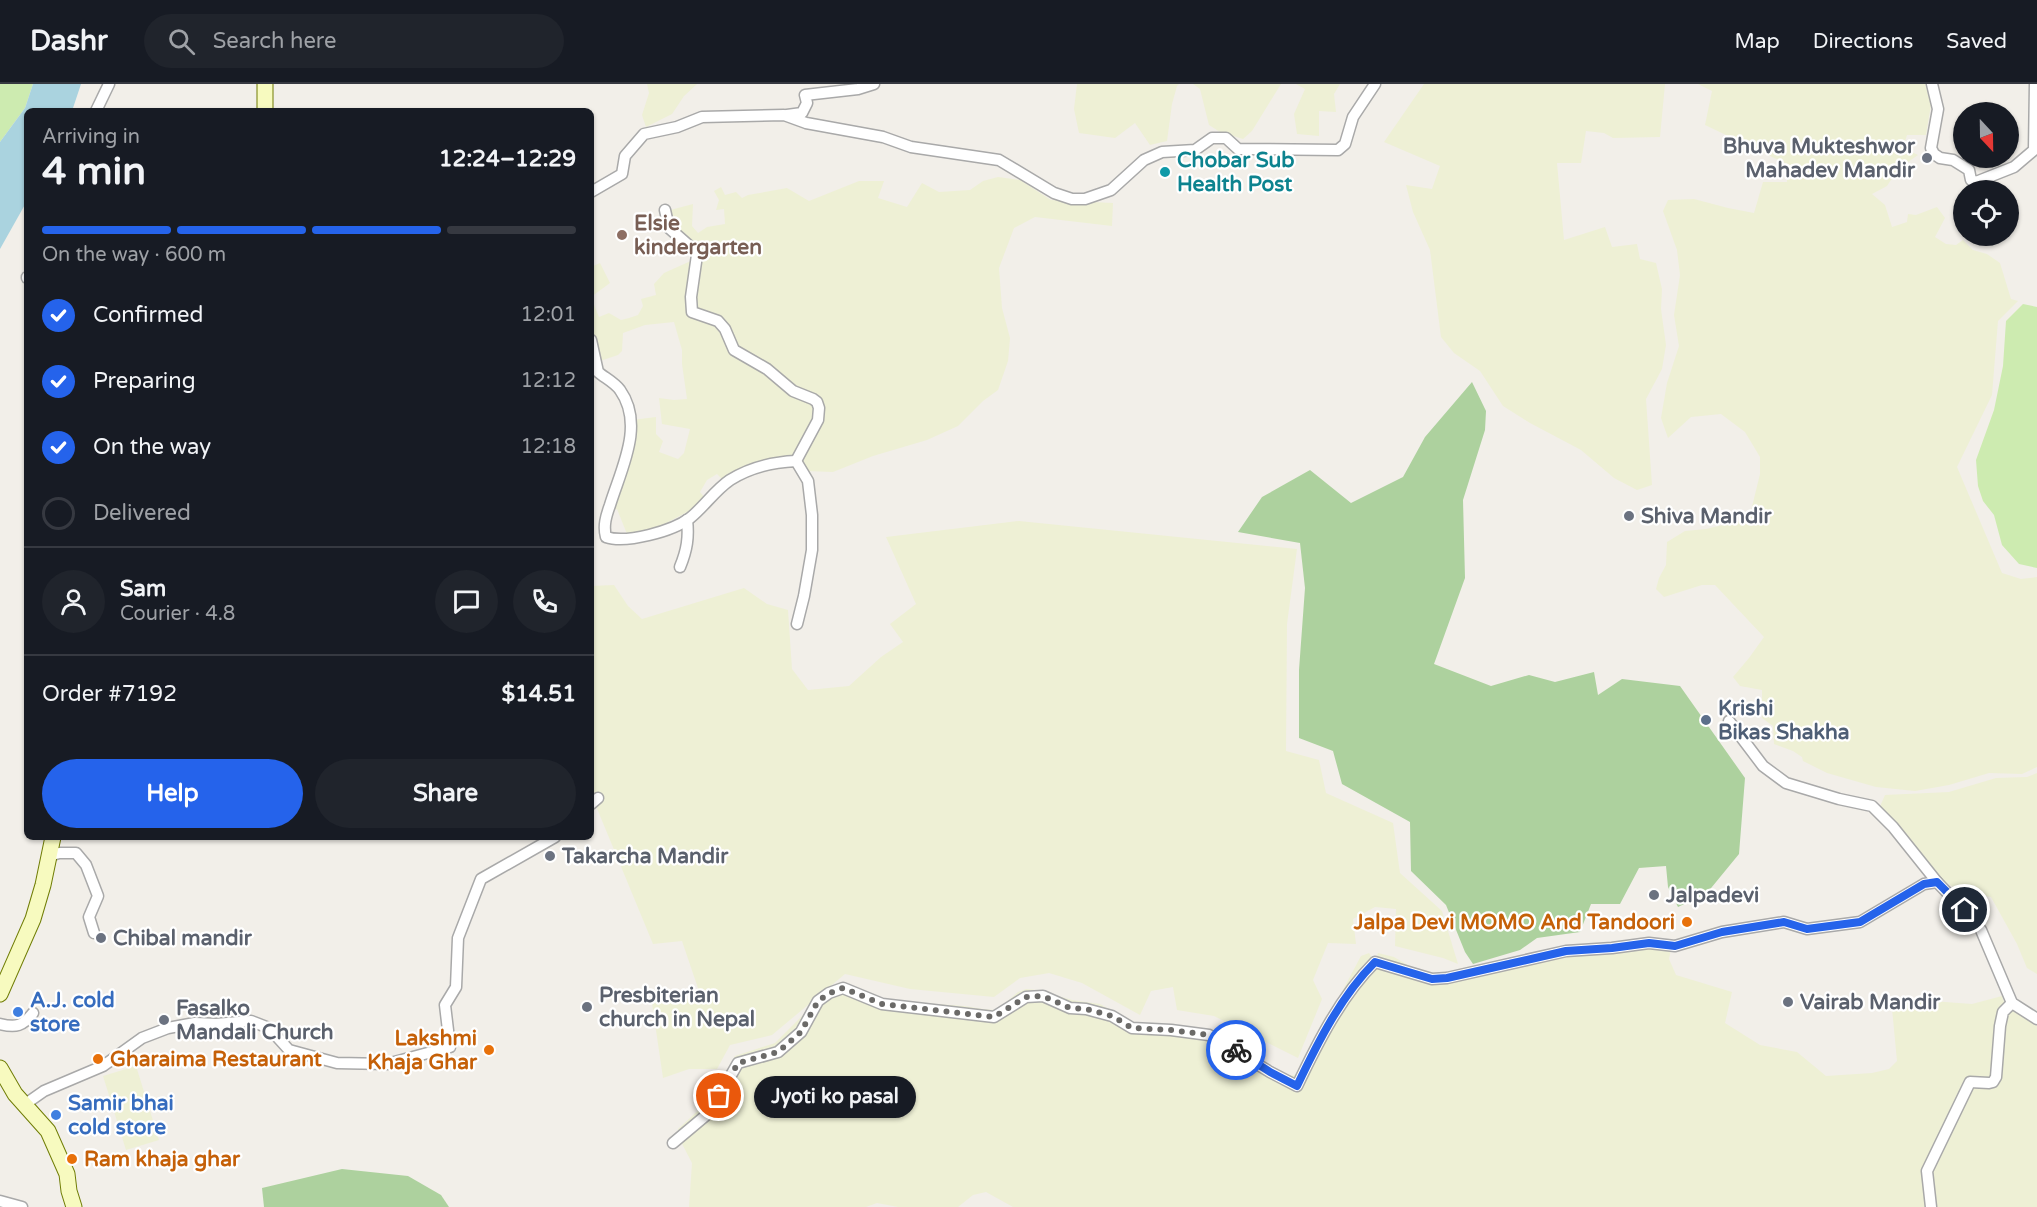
<!DOCTYPE html>
<meta charset="utf-8">
<style>
:root{--surface:#171b24;--page:#20242c;--text:#f1f3f6;--muted:#9ea1a6;--line:#363941;--accent:#2563eb}
body{margin:0;font-family:"Varela Round",sans-serif;background:var(--page);color:var(--text);height:100vh;display:flex;flex-direction:column;font-size:22px;white-space:nowrap}
*{box-sizing:border-box;margin:0}
p{font-size:20px;color:var(--muted)}
.icon{flex:none;width:33px;height:33px;fill:none;stroke:currentColor;stroke-width:2;stroke-linecap:round;stroke-linejoin:round}
.map{position:relative;flex:1;overflow:hidden}
.drawer{position:absolute;left:24px;top:24px;width:570px;height:732px;display:flex;flex-direction:column;background:var(--surface);border-radius:9px;box-shadow:0 2px 4px #0004}
.drawer>*{flex:none}
.needle{width:39px;rotate:158deg}
.buttons{position:absolute;left:1953px;top:18px;display:grid;gap:12px}
.buttons a{display:grid;place-items:center;width:66px;height:66px;border-radius:50%;background:var(--surface);box-shadow:0 2px 4px #0004;font-size:30px}
.pin{position:absolute;display:grid;place-items:center;width:51px;height:51px;color:#fff;margin:-26px;border:3px solid #fff;border-radius:50%;box-shadow:0 2px 6px #0007}
.courier{position:absolute;display:grid;place-items:center;width:60px;height:60px;margin:-30px;border:4px solid #2563eb;border-radius:50%;background:#fff;color:#222;box-shadow:0 2px 8px #0007}
.bubble{position:absolute;height:42px;border-radius:21px;background:var(--surface);box-shadow:0 2px 4px #0004;font-size:20px;font-weight:800;line-height:42px;text-align:center}
.head em{font-style:normal;font-weight:800}
.head div{display:flex;flex-direction:column-reverse}
.head{display:flex;align-items:center;justify-content:space-between;height:102px;padding:0 18px}
h1{font-size:39px;font-weight:800;line-height:45px}
.bar{display:grid;grid-template-columns:repeat(4,1fr);gap:9px 6px;align-content:center;height:72px;padding:0 18px}
.bar i{height:8px;border-radius:4px;background:var(--line)}
.bar .active{background:var(--accent)}
.bar p{grid-column:span 4}
.line{display:flex;align-items:center;gap:15px;padding:0 18px;border-top:2px solid var(--line)}
.line div{flex:1}
.round{display:grid;place-items:center;flex:none;width:63px;height:63px;border-radius:32px;background:var(--page)}
ol{padding:0 18px;list-style:none}
li{display:flex;align-items:center;gap:18px;height:66px}
li p{margin-inline-start:auto}
li .icon{padding:6px;border-radius:50%;background:var(--accent);color:#fff;stroke-width:4}
li:last-child{color:var(--muted)}
li i{width:33px;height:33px;border:3px solid var(--line);border-radius:50%}
.cta{display:flex;gap:12px;margin-top:auto;padding:12px 18px}
.cta a{flex:1;height:69px;border-radius:36px;background:var(--accent);color:#fff;font-size:24px;font-weight:800;line-height:69px;text-align:center}
.cta a+a{background:var(--page);color:var(--text)}
header{display:flex;align-items:center;gap:36px;box-sizing:border-box;height:84px;padding:0 30px;background:var(--surface);border-bottom:2px solid var(--line)}
header strong{font-size:28px}
nav{display:flex;gap:33px;margin-inline-start:auto;font-size:21px}
.search{width:420px;height:54px;background:var(--page);display:flex;align-items:center;gap:15px;box-sizing:border-box;padding:0 21px;border-radius:33px;color:var(--muted);font-size:22px}
.map>svg:first-child{display:block}
.farmland{fill:#eef0d5}
.grass{fill:#cdebb0}
.forest{fill:#add19e}
.water{fill:#aad3df}
.lines{fill:none;stroke-linecap:round;stroke-linejoin:round}
.minor-casing{stroke:#a9a9a9;stroke-width:13}
.secondary-casing{stroke:#707d05;stroke-width:17}
.minor{stroke:#fff;stroke-width:10}
.secondary{stroke:#f7fabf;stroke-width:15}
.done{stroke:#6b6a68;stroke-width:6;stroke-dasharray:0 10.8}
.route{stroke:#2563eb;stroke-width:8}
.worship-dot{fill:#6b7280;stroke:#fff;stroke-width:2}
.culture-dot{fill:#0f9aa8;stroke:#fff;stroke-width:2}
.education-dot{fill:#8d6e63;stroke:#fff;stroke-width:2}
.service-dot{fill:#5c6f8a;stroke:#fff;stroke-width:2}
.food-dot{fill:#e8710a;stroke:#fff;stroke-width:2}
.shop-dot{fill:#3f7fe0;stroke:#fff;stroke-width:2}
.labels{text-anchor:middle;dominant-baseline:central;stroke-width:4.5;stroke-linejoin:round;paint-order:stroke}
.worship-label{font-size:21px;font-weight:bold;fill:#5b616d;stroke:#fff;text-anchor:start}
.culture-label{font-size:21px;font-weight:bold;fill:#0d838f;stroke:#fff;text-anchor:start}
.education-label{font-size:21px;font-weight:bold;fill:#785e54;stroke:#fff;text-anchor:start}
.service-label{font-size:21px;font-weight:bold;fill:#4e5e75;stroke:#fff;text-anchor:start}
.food-label{font-size:21px;font-weight:bold;fill:#c56008;stroke:#fff;text-anchor:end}
.shop-label{font-size:21px;font-weight:bold;fill:#366cbe;stroke:#fff;text-anchor:start}
</style>
<header>
<strong>Dashr</strong>
<div class="search"><svg class="icon" aria-label="search" viewBox="0 0 24 24"><circle cx="10" cy="10" r="6"/><path d="M15 15l6 6"/></svg>Search here</div>
<nav><a>Map</a><a>Directions</a><a>Saved</a></nav>
</header>
<div class="map">
<svg width="2037" height="1123" viewBox="0 0 2037 1123">
<rect width="100%" height="100%" fill="#f2efe9"/>
<!-- farmland -->
<g class="farmland">
<path d="M647,0H697L684,12L672,30L646,43L642,31L649,9Z"/>
<path d="M1077,0H1179L1177,2L1172,20L1167,57L1150,61L1135,39L1115,54L1079,49L1074,25Z"/>
<path d="M1193,0H1281L1252,47L1243,55L1220,48L1209,41L1200,5Z"/>
<path d="M1296,0H1340L1334,10L1336,28L1319,27V52L1297,50L1294,30L1305,5Z"/>
<path d="M1424,0H1665L1660,53L1613,54L1604,49L1586,47L1581,79H1557L1564,156L1605,143L1612,163L1637,160L1640,175L1656,179L1662,205L1661,225L1666,261L1662,285L1646,315L1652,401L1637,406L1614,394L1581,366L1530,339L1503,322L1480,287L1454,269L1441,253L1430,166L1413,128L1406,101L1432,105L1440,82L1384,58Z"/>
<path d="M1698,0H1925L1931,21L1926,51H1907L1903,64L1918,71L1898,85L1887,102L1872,110L1885,121L1892,143L1907,138L1908,130L1916,131L1937,123L1945,134L1935,153L1946,160L1956,161L1963,156L1973,166L1987,170L2000,179L2011,215L2018,217L1998,237L1992,311L1957,383L2002,489L2021,495L2037,493V683L2022,690L1989,689L1949,701L1915,707L1876,703L1827,689L1803,677L1802,673L1793,667L1774,660L1773,642L1762,634V606L1740,602L1733,593L1749,574L1764,553L1715,501H1702L1664,513L1656,505L1659,494L1666,481L1667,458L1685,447L1706,445L1749,435L1760,390V373L1745,348L1721,330L1691,333L1668,354L1661,334L1667,299L1679,262L1674,231L1680,191L1677,166L1663,127L1668,116L1694,115L1728,124L1754,129L1763,98H1787V80L1705,41L1712,7Z"/>
<path d="M998,93L1020,96L1051,116L1113,119L1112,142L1035,133L1014,144L999,184L1002,224L1010,254L1008,277L998,306L983,317L958,342L927,356L873,372L833,388L806,387L791,372L755,379L722,395L717,390L707,396L700,408L705,414L693,425L653,446L627,450L617,425L610,427L632,336L656,333V350L663,357L659,368L678,375L684,369L690,345L662,340L659,314L674,316L687,315L682,280V266L674,238L645,241L623,249L622,267L618,271L600,277L591,254V183L600,179L610,199L591,213L599,233L609,229L621,236L629,234L638,231L643,222L641,215L656,211L654,200L664,189L693,176L697,165L676,150L663,128L693,120L692,142L698,149L707,143L725,140L724,125L716,126L719,116L714,107L721,103L725,111L736,108L742,114L748,111L787,104L809,117L859,97H884L878,114L907,123L922,99L939,108L970,106L983,97Z"/>
<path d="M1019,437L1297,465L1287,540L1286,667L1319,676L1326,709L1393,739L1400,789L1442,827L1458,880L1443,874L1395,862L1396,825L1375,823L1353,835L1356,860L1328,859L1313,896L1322,915L1298,974L1214,932L1177,926L1173,903L1151,907L1140,931L1082,899L1049,889L1020,894L994,913L910,905L845,890L772,951L730,961L717,985H689L663,994L652,919L701,913L682,857L653,860L591,710V502L614,501L628,522L642,535L744,504L767,520L788,526L792,585L808,606L849,602L881,573L903,558L890,540L916,520L886,453Z"/>
<path d="M2037,689V890L2027,884L2017,860L1991,813L1963,809L1935,792L1896,743L1875,734L1885,711L1949,708L1996,694L2027,693Z"/>
<path d="M1636,856L1671,865L1669,875L1676,891L1732,908L1725,939L1760,961L1797,968L1826,992L1872,989L1889,985L1897,977L1891,914L1972,920L2002,912L2004,918L2013,927L2037,942V1123H1013L986,1108L973,1111L958,1123H898L877,1119L866,1123H689L692,1079L678,1052V1045L714,1012L735,972L775,959L807,927L844,904L894,917L964,922L983,925L994,926L1002,922L1018,908L1026,905L1037,906L1072,916L1100,920L1133,939L1200,945L1278,990L1290,992L1298,990L1361,872L1369,869L1375,878L1378,869L1394,873L1432,895L1559,863Z"/>
<path d="M136,982L159,1056L126,1066L103,992Z"/>
</g>
<!-- grass -->
<g class="grass">
<path d="M0,0H33L25,24L0,58Z"/>
<path d="M2023,220L2037,223V484L2019,480L2002,461L1994,431L1983,417L1978,402L1976,376L1994,326L2003,282L2006,237Z"/>
</g>
<!-- forest -->
<g class="forest">
<path d="M1472,298L1486,327L1485,346L1463,416L1465,494L1434,580L1491,602L1529,591L1555,598L1594,588L1598,611L1622,595L1680,602L1745,694L1739,770L1707,809L1678,823L1668,803L1666,782L1639,784L1620,820H1591L1580,848L1537,854L1520,866L1473,880L1465,868L1446,821L1411,787L1410,738L1342,700L1333,667L1299,654V586L1305,504L1300,459L1238,448L1262,413L1310,386L1351,419L1403,393L1425,353Z"/>
<path d="M342,1085L408,1092L441,1111L449,1123H264L262,1104Z"/>
</g>
<!-- water -->
<path class="water" d="M33,0H81L72,27H27V117L0,165V58L25,24Z"/>
<g class="lines">
<defs>
<g id="minor">
<path d="M1932,0L1938,25L1931,64L1934,70L1940,74L1953,76L1969,86L1971,96L1976,98"/>
<path d="M96,27L109,0"/>
<path d="M787,31L802,29L807,19L805,11L858,5L874,0"/>
<path d="M1975,106L1976,98L2014,83L2034,66L2035,0"/>
<path d="M591,108L622,90L625,72L644,50L677,43L702,33L784,31L806,39L883,53L911,63L999,76L1054,109L1072,115H1085L1111,106L1144,76L1162,68L1195,66L1212,54H1226L1238,65L1338,66L1345,60L1353,33L1375,0"/>
<path d="M665,126L669,144L694,166L697,171L691,213L692,228L718,237L725,245L734,266L767,285L793,307L813,315L817,318L819,324L818,336L796,377"/>
<path d="M27,193V194"/>
<path d="M591,256L598,288C605,294 614,298 620,306C645,341 621,385 610,421C606,432 603,442 606,453C626,460 673,447 690,434C704,423 715,406 730,396C749,384 774,378 796,377L808,397L812,431V466L804,512L797,540"/>
<path d="M680,483C687,466 689,453 687,436"/>
<path d="M1729,637L1763,682L1786,699L1839,715L1872,722L1893,743L1937,798L1958,820L1965,826L1981,846L2012,919L2037,935"/>
<path d="M591,720L598,714"/>
<path d="M49,772L59,769H76L86,781L98,812L89,833L94,849"/>
<path d="M0,940C16,944 23,942 33,929"/>
<path d="M24,1021L44,1007L103,982L142,954L168,944L195,939L216,940L251,937L269,944L289,966L337,979L387,980L450,963L445,921L456,903L458,854L481,795L555,753"/>
<path d="M673,1059L710,1028L738,979L778,968L801,948L818,917L829,909L843,904L882,920L994,933L1026,913L1043,912L1070,924L1086,925L1112,932L1132,944L1171,946L1209,951L1270,988L1297,1002C1318,958 1341,912 1375,878L1432,895L1447,894L1566,867L1612,864L1649,859L1675,862L1722,848L1784,838L1807,845L1860,838L1924,800L1937,798"/>
<path d="M0,1117L22,1123"/>
<path d="M1931,1123L1927,1087L1970,998L1989,999L1993,998L1996,993L2000,942L2003,928L2012,919"/>
</g>
<g id="secondary">
<path d="M265,27V0"/>
<path d="M0,910L33,835L43,801L53,753"/>
<path d="M0,984L15,1010L48,1047L67,1090L69,1107L74,1123"/>
</g>
</defs>
<!-- minor casing -->
<use href="#minor" class="minor-casing"/>
<!-- secondary casing -->
<use href="#secondary" class="secondary-casing"/>
<!-- minor -->
<use href="#minor" class="minor"/>
<!-- secondary -->
<use href="#secondary" class="secondary"/>
</g>
<g class="lines">
<!-- done -->
<path class="done" d="M719,1012L738,979L778,968L801,948L818,917L830,909L843,904L882,920L994,933L1026,913L1043,912L1070,924L1086,925L1112,932L1132,944L1171,946L1209,951L1236,966"/>
<!-- route -->
<path class="route" d="M1236,966L1270,988L1297,1002C1318,958 1341,912 1375,878L1432,895L1447,894L1566,867L1612,864L1649,859L1675,862L1722,848L1784,838L1807,845L1860,838L1924,800L1937,798L1965,826"/>
</g>
<!-- markers -->
<g class="worship-dot">
<circle cx="1927" cy="74" r="6"/>
<circle cx="1629" cy="432" r="6"/>
<circle cx="550" cy="772" r="6"/>
<circle cx="1654" cy="811" r="6"/>
<circle cx="101" cy="854" r="6"/>
<circle cx="1788" cy="918" r="6"/>
<circle cx="587" cy="923" r="6"/>
<circle cx="164" cy="936" r="6"/>
</g>
<circle class="culture-dot" cx="1165" cy="88" r="6"/>
<circle class="education-dot" cx="622" cy="151" r="6"/>
<circle class="service-dot" cx="1706" cy="636" r="6"/>
<g class="food-dot">
<circle cx="1687" cy="838" r="6"/>
<circle cx="489" cy="966" r="6"/>
<circle cx="98" cy="975" r="6"/>
<circle cx="72" cy="1075" r="6"/>
</g>
<g class="shop-dot">
<circle cx="18" cy="928" r="6"/>
<circle cx="56" cy="1031" r="6"/>
</g>
<g class="labels">
<!-- worship labels -->
<g class="worship-label">
<text x="1915" y="62" text-anchor="end">Bhuva Mukteshwor<tspan x="1915" dy="24">Mahadev Mandir</tspan></text>
<text x="1641" y="432">Shiva Mandir</text>
<text x="562" y="772">Takarcha Mandir</text>
<text x="1666" y="811">Jalpadevi</text>
<text x="113" y="854">Chibal mandir</text>
<text x="599" y="911">Presbiterian<tspan x="599" dy="24">church in Nepal</tspan></text>
<text x="1800" y="918">Vairab Mandir</text>
<text x="176" y="924">Fasalko<tspan x="176" dy="24">Mandali Church</tspan></text>
</g>
<!-- culture labels -->
<g class="culture-label">
<text x="1177" y="76">Chobar Sub<tspan x="1177" dy="24">Health Post</tspan></text>
</g>
<!-- education labels -->
<g class="education-label">
<text x="634" y="139">Elsie<tspan x="634" dy="24">kindergarten</tspan></text>
</g>
<!-- service labels -->
<g class="service-label">
<text x="1718" y="624">Krishi<tspan x="1718" dy="24">Bikas Shakha</tspan></text>
</g>
<!-- food labels -->
<g class="food-label">
<text x="1675" y="838">Jalpa Devi MOMO And Tandoori</text>
<text x="477" y="954">Lakshmi<tspan x="477" dy="24">Khaja Ghar</tspan></text>
<text x="110" y="975" text-anchor="start">Gharaima Restaurant</text>
<text x="84" y="1075" text-anchor="start">Ram khaja ghar</text>
</g>
<!-- shop labels -->
<g class="shop-label">
<text x="30" y="916">A.J. cold<tspan x="30" dy="24">store</tspan></text>
<text x="68" y="1019">Samir bhai<tspan x="68" dy="24">cold store</tspan></text>
</g>
</g>
</svg>
<div class="buttons">
<a><svg class="needle" viewBox="-14 -14 28 28"><path d="M0-13l5 13h-10z" fill="#e53935"/><path d="M0 13l5-13h-10z" fill="#9ea1a6"/></svg></a>
<a><svg class="icon" aria-label="locate" viewBox="0 0 24 24"><circle cx="12" cy="12" r="6"/><path d="M12 2v4M12 18v4M2 12h4M18 12h4"/></svg></a>
</div>
<div class="pin" style="left:719px;top:1012px;background:#ea580c"><svg class="icon" aria-label="bag" viewBox="0 0 24 24"><path d="M5 8h14l-1 12H6zM9 8a3 3 0 0 1 6 0"/></svg></div>
<div class="pin" style="left:1965px;top:826px;background:#1f2937"><svg class="icon" aria-label="home" viewBox="0 0 24 24"><path d="M3 11l9-7 9 7M6 9v11h12V9"/></svg></div>
<div class="courier" style="left:1236px;top:966px"><svg class="icon" aria-label="bike" viewBox="0 0 24 24"><circle cx="6" cy="16" r="4"/><circle cx="18" cy="16" r="4"/><path d="M6 16l4-8h5l3 8M10 8l3 8H6M13 5h3"/></svg></div>
<div class="bubble" style="left:754px;top:992px;width:162px">Jyoti ko pasal</div>
<section class="drawer">
<div class="head"><div><h1>4 min</h1><p>Arriving in</p></div><em>12:24–12:29</em></div>
<div class="bar"><i class="active"></i><i class="active"></i><i class="active"></i><i></i><p>On the way · 600 m</p></div>
<ol>
<li><svg class="icon" aria-label="check" viewBox="0 0 24 24"><path d="M5 12l5 5 9-10"/></svg>Confirmed<p>12:01</p></li>
<li><svg class="icon" aria-label="check" viewBox="0 0 24 24"><path d="M5 12l5 5 9-10"/></svg>Preparing<p>12:12</p></li>
<li><svg class="icon" aria-label="check" viewBox="0 0 24 24"><path d="M5 12l5 5 9-10"/></svg>On the way<p>12:18</p></li>
<li><i></i>Delivered</li>
</ol>
<div class="line" style="height:108px"><a class="round"><svg class="icon" aria-label="person" viewBox="0 0 24 24"><circle cx="12" cy="8" r="4"/><path d="M4 21q1-7 8-7t8 7"/></svg></a><div><b>Sam</b><p>Courier · 4.8</p></div><a class="round"><svg class="icon" aria-label="chat" viewBox="0 0 24 24"><path d="M4 5h16v11H9l-5 4z"/></svg></a><a class="round"><svg class="icon" aria-label="phone" viewBox="0 0 24 24"><path d="M5 4h4l2 5-3 2q2 4 5 5l2-3 5 2v4C11 20 4 13 5 4z"/></svg></a></div>
<div class="line" style="height:78px"><div>Order #7192</div><b>$14.51</b></div>
<div class="cta"><a>Help</a><a>Share</a></div>
</section>
</div>
